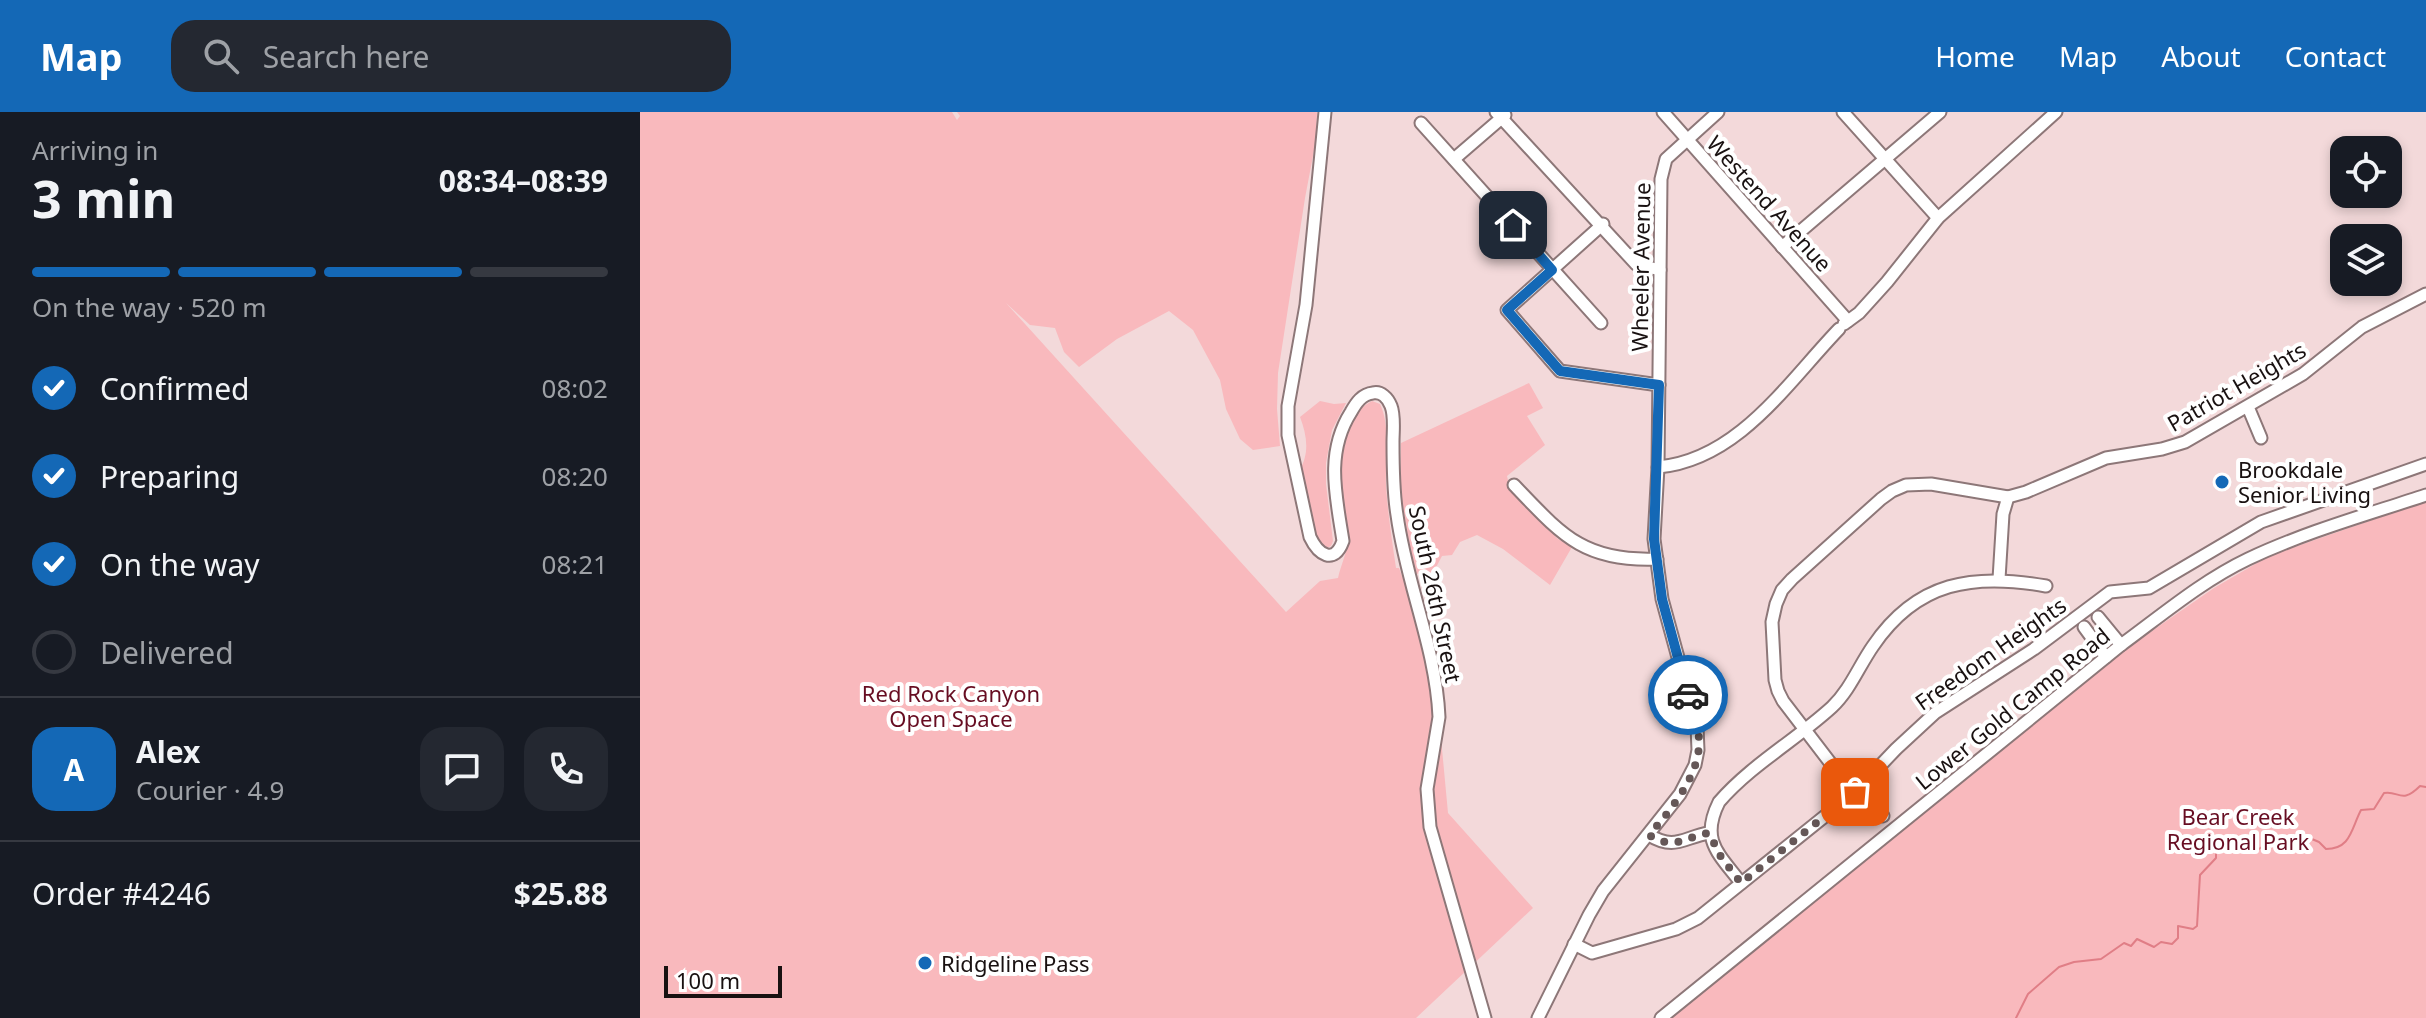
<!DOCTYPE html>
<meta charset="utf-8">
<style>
:root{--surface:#171b24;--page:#242831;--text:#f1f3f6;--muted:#9ea1a6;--line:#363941;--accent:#1468b6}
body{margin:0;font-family:"Noto Sans",sans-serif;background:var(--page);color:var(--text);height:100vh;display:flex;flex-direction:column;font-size:30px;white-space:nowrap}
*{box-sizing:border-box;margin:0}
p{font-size:26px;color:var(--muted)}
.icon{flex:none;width:44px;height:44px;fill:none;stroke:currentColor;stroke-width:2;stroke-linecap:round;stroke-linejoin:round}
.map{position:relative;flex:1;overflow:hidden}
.side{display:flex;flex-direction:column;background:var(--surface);width:640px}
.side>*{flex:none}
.fabs{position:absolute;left:1690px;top:24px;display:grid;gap:16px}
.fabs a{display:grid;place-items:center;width:72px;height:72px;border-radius:16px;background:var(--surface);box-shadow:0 4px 12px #0003;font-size:40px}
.scale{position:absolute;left:24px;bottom:20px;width:118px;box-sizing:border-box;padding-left:8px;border:4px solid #191111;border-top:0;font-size:22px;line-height:28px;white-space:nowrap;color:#191111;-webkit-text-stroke:6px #fff;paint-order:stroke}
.pin{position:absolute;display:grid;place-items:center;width:68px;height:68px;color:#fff;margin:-34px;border-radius:16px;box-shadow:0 4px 12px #0006}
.courier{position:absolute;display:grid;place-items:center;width:80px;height:80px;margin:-40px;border:6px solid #1468b6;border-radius:50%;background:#fff;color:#222;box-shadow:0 2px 10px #0007}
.head em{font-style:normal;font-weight:700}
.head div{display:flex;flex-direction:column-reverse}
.head{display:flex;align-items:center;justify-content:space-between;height:136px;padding:0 32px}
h1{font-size:52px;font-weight:700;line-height:60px}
.bar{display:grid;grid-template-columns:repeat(4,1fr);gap:12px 8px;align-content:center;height:96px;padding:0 32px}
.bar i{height:10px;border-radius:6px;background:var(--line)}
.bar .active{background:var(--accent)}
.bar p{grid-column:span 4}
.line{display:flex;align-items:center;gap:20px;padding:0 32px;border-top:2px solid var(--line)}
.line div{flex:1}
.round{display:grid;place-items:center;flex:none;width:84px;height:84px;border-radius:24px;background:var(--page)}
ol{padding:0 32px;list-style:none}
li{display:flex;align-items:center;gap:24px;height:88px}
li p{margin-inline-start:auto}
li .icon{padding:8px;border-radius:50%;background:var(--accent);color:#fff;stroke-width:4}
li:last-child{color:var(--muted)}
li i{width:44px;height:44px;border:4px solid var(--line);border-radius:50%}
header{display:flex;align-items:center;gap:48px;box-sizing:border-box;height:112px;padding:0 40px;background:var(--accent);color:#fff}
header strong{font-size:38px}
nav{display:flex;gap:44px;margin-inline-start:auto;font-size:28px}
.search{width:560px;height:72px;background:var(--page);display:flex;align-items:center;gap:20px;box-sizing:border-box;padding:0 28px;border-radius:24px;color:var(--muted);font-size:30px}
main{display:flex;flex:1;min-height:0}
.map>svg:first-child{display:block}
.green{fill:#f9b9bd}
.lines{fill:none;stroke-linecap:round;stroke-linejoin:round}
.stream{stroke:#e07e86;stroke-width:2}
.minor-casing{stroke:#8d7778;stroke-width:15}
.minor{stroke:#fff;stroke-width:11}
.done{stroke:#655757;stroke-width:8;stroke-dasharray:0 14.4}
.route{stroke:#1468b6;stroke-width:10}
.poi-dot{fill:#1468b6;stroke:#fff;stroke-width:3}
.labels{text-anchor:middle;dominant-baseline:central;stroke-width:8;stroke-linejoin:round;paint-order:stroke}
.street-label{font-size:22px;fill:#191111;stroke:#fff}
.poi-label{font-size:22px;fill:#191111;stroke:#fff;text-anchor:start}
.park-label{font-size:22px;fill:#670d22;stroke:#fff}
</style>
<header>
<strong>Map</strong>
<div class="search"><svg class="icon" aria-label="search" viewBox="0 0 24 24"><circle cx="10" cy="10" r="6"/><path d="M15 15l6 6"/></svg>Search here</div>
<nav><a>Home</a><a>Map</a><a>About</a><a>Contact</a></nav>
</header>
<main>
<section class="side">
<div class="head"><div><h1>3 min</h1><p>Arriving in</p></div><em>08:34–08:39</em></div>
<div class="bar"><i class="active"></i><i class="active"></i><i class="active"></i><i></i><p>On the way · 520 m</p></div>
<ol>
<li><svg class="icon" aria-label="check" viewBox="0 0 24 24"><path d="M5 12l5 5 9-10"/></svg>Confirmed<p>08:02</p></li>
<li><svg class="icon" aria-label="check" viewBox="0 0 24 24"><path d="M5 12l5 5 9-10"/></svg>Preparing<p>08:20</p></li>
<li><svg class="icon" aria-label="check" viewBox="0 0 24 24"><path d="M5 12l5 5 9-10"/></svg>On the way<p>08:21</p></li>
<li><i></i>Delivered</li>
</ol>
<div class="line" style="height:144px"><b class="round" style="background:var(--accent);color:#fff">A</b><div><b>Alex</b><p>Courier · 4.9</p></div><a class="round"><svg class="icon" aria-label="chat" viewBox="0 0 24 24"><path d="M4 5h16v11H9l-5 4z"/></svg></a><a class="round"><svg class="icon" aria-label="phone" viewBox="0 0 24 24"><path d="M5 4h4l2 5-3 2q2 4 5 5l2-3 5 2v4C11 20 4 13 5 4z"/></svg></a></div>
<div class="line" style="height:104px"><div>Order #4246</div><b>$25.88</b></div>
</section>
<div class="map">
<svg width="1786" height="906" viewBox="0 0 1786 906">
<rect width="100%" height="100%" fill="#f3d9da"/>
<!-- green -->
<g class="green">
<path d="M0,0H312L317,8L320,4L317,0H677L676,28L665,86L638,261L637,297L640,334L613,338L600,327L586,297L580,268L553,218L529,199L477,227L439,255L424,240L415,216L390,213L366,191L646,500L680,469L698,466C701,452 709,437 708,423C707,412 703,402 701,392C696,356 697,307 732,289L740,292C751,315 745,348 746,374C748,402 752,429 756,456H759L786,528L799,605L808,701L893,796L776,906H0Z"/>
<path d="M889,271L903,296L887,304L905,333L867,364L870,377L918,427L932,435L910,473L863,437L837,423L820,430L812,443L802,444L793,461L774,462L760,378L761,331Z"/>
<path d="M680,289L694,292L706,291L692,318L686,351V372L693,429L691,434L682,438L675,426L659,359C670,342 667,323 660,305Z"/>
<path d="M1786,389V906H1031L1483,539L1574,476L1629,444Z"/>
</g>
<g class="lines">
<!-- stream -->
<path class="stream" d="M1376,906L1388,882L1419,855L1434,850L1461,847L1484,831L1491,834L1497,827L1514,835L1521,830L1532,832L1538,826V814L1553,817L1557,814L1560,763L1576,746V740C1590,730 1602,736 1619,737L1633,727L1643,728L1660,722L1679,730L1686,737C1711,737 1711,717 1721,698L1734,697L1744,681C1759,678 1761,693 1780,674L1786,675"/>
<defs>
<g id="minor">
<path d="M685,0L666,193L648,294V323L670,425C678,442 694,454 703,429C696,384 685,341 711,300C716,291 722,282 733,281C741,279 748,286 751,294C755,304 753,319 753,330C753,354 753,379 757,403C766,471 796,536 799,605L787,677L790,715L845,906"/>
<path d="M856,0L996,152L1020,158"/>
<path d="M1023,0L1208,209"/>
<path d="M1203,0L1298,106"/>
<path d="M781,11L961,211"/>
<path d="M814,47L865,3"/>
<path d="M963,112L867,198L920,259L1019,273"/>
<path d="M1142,135L1300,0"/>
<path d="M1204,212L1219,201L1247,170L1298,106L1416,0"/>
<path d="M1608,295L1621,326"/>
<path d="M1018,355C1098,348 1148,270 1199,217"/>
<path d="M874,373C921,422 943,450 1017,447"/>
<path d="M1359,467L1363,402L1368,385L1386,380L1466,346L1522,337L1545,330L1663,262L1722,215L1786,182"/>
<path d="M1458,505L1481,533"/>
<path d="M1444,515L1466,545"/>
<path d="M1243,704L1218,687L1143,589L1138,579L1135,568L1132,510L1136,492L1142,478L1152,467L1241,387L1252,379L1266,373L1291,372L1368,385"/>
<path d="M1009,723C1035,739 1044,725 1069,721"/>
<path d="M1101,771C1078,741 1060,728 1079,690C1111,653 1156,628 1192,595C1210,578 1219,554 1233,534C1277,469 1334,461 1406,474"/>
<path d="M934,832L952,841L1036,817L1058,806L1215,680L1256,637L1295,601L1394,537L1470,480L1509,476L1621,410L1786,352"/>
<path d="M898,906L949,803L963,779L1040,682L1055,653L1058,638L1057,615L1022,487L1014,427L1018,355L1021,67L1026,47L1078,0"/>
<path d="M1021,906L1481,533C1522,503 1562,469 1608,447C1665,420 1726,403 1786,383"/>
</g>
</defs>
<!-- minor casing -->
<use href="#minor" class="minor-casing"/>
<!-- minor -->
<use href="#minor" class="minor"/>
</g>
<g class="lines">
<!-- done -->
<path class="done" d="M1048,583C1052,597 1058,612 1059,627C1061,662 1031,698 1009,723C1035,739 1044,725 1069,721L1081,745L1101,771L1215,680"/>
<!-- route -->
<path class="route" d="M873,113L912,158L867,198L920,259L1019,273L1014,427L1022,487L1048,583"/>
</g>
<!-- markers -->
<g class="poi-dot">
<circle cx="1582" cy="370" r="8"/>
<circle cx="285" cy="851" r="8"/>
</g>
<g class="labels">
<!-- street labels -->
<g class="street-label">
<text transform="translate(1130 91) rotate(48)">Westend Avenue</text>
<text transform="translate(1000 155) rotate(-89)">Wheeler Avenue</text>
<text transform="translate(1596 274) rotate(-30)">Patriot Heights</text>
<text transform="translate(796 482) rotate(78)">South 26th Street</text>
<text transform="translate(1350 541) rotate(-35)">Freedom Heights</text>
<text transform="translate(1372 596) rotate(-39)">Lower Gold Camp Road</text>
</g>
<!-- poi labels -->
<g class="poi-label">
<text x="1598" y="357">Brookdale<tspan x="1598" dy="25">Senior Living</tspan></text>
<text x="301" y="851">Ridgeline Pass</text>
</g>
<!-- park labels -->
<g class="park-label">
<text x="311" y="581">Red Rock Canyon<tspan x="311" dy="25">Open Space</tspan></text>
<text x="1598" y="704">Bear Creek<tspan x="1598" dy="25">Regional Park</tspan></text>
</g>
</g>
</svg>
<div class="fabs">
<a><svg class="icon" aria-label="locate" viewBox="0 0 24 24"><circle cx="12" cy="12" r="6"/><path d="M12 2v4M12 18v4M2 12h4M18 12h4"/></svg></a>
<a><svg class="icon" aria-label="layers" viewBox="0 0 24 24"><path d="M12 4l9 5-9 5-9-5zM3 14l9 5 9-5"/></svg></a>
</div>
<div class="scale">100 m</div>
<div class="pin" style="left:1215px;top:680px;background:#ea580c"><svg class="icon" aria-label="bag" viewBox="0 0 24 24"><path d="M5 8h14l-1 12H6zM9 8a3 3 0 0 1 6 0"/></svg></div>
<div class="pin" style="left:873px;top:113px;background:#1f2937"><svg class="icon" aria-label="home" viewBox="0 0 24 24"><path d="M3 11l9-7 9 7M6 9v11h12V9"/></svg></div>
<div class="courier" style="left:1048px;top:583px"><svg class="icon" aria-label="car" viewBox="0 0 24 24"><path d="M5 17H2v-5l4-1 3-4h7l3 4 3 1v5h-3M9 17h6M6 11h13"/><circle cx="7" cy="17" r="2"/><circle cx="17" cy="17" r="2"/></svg></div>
</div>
</main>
